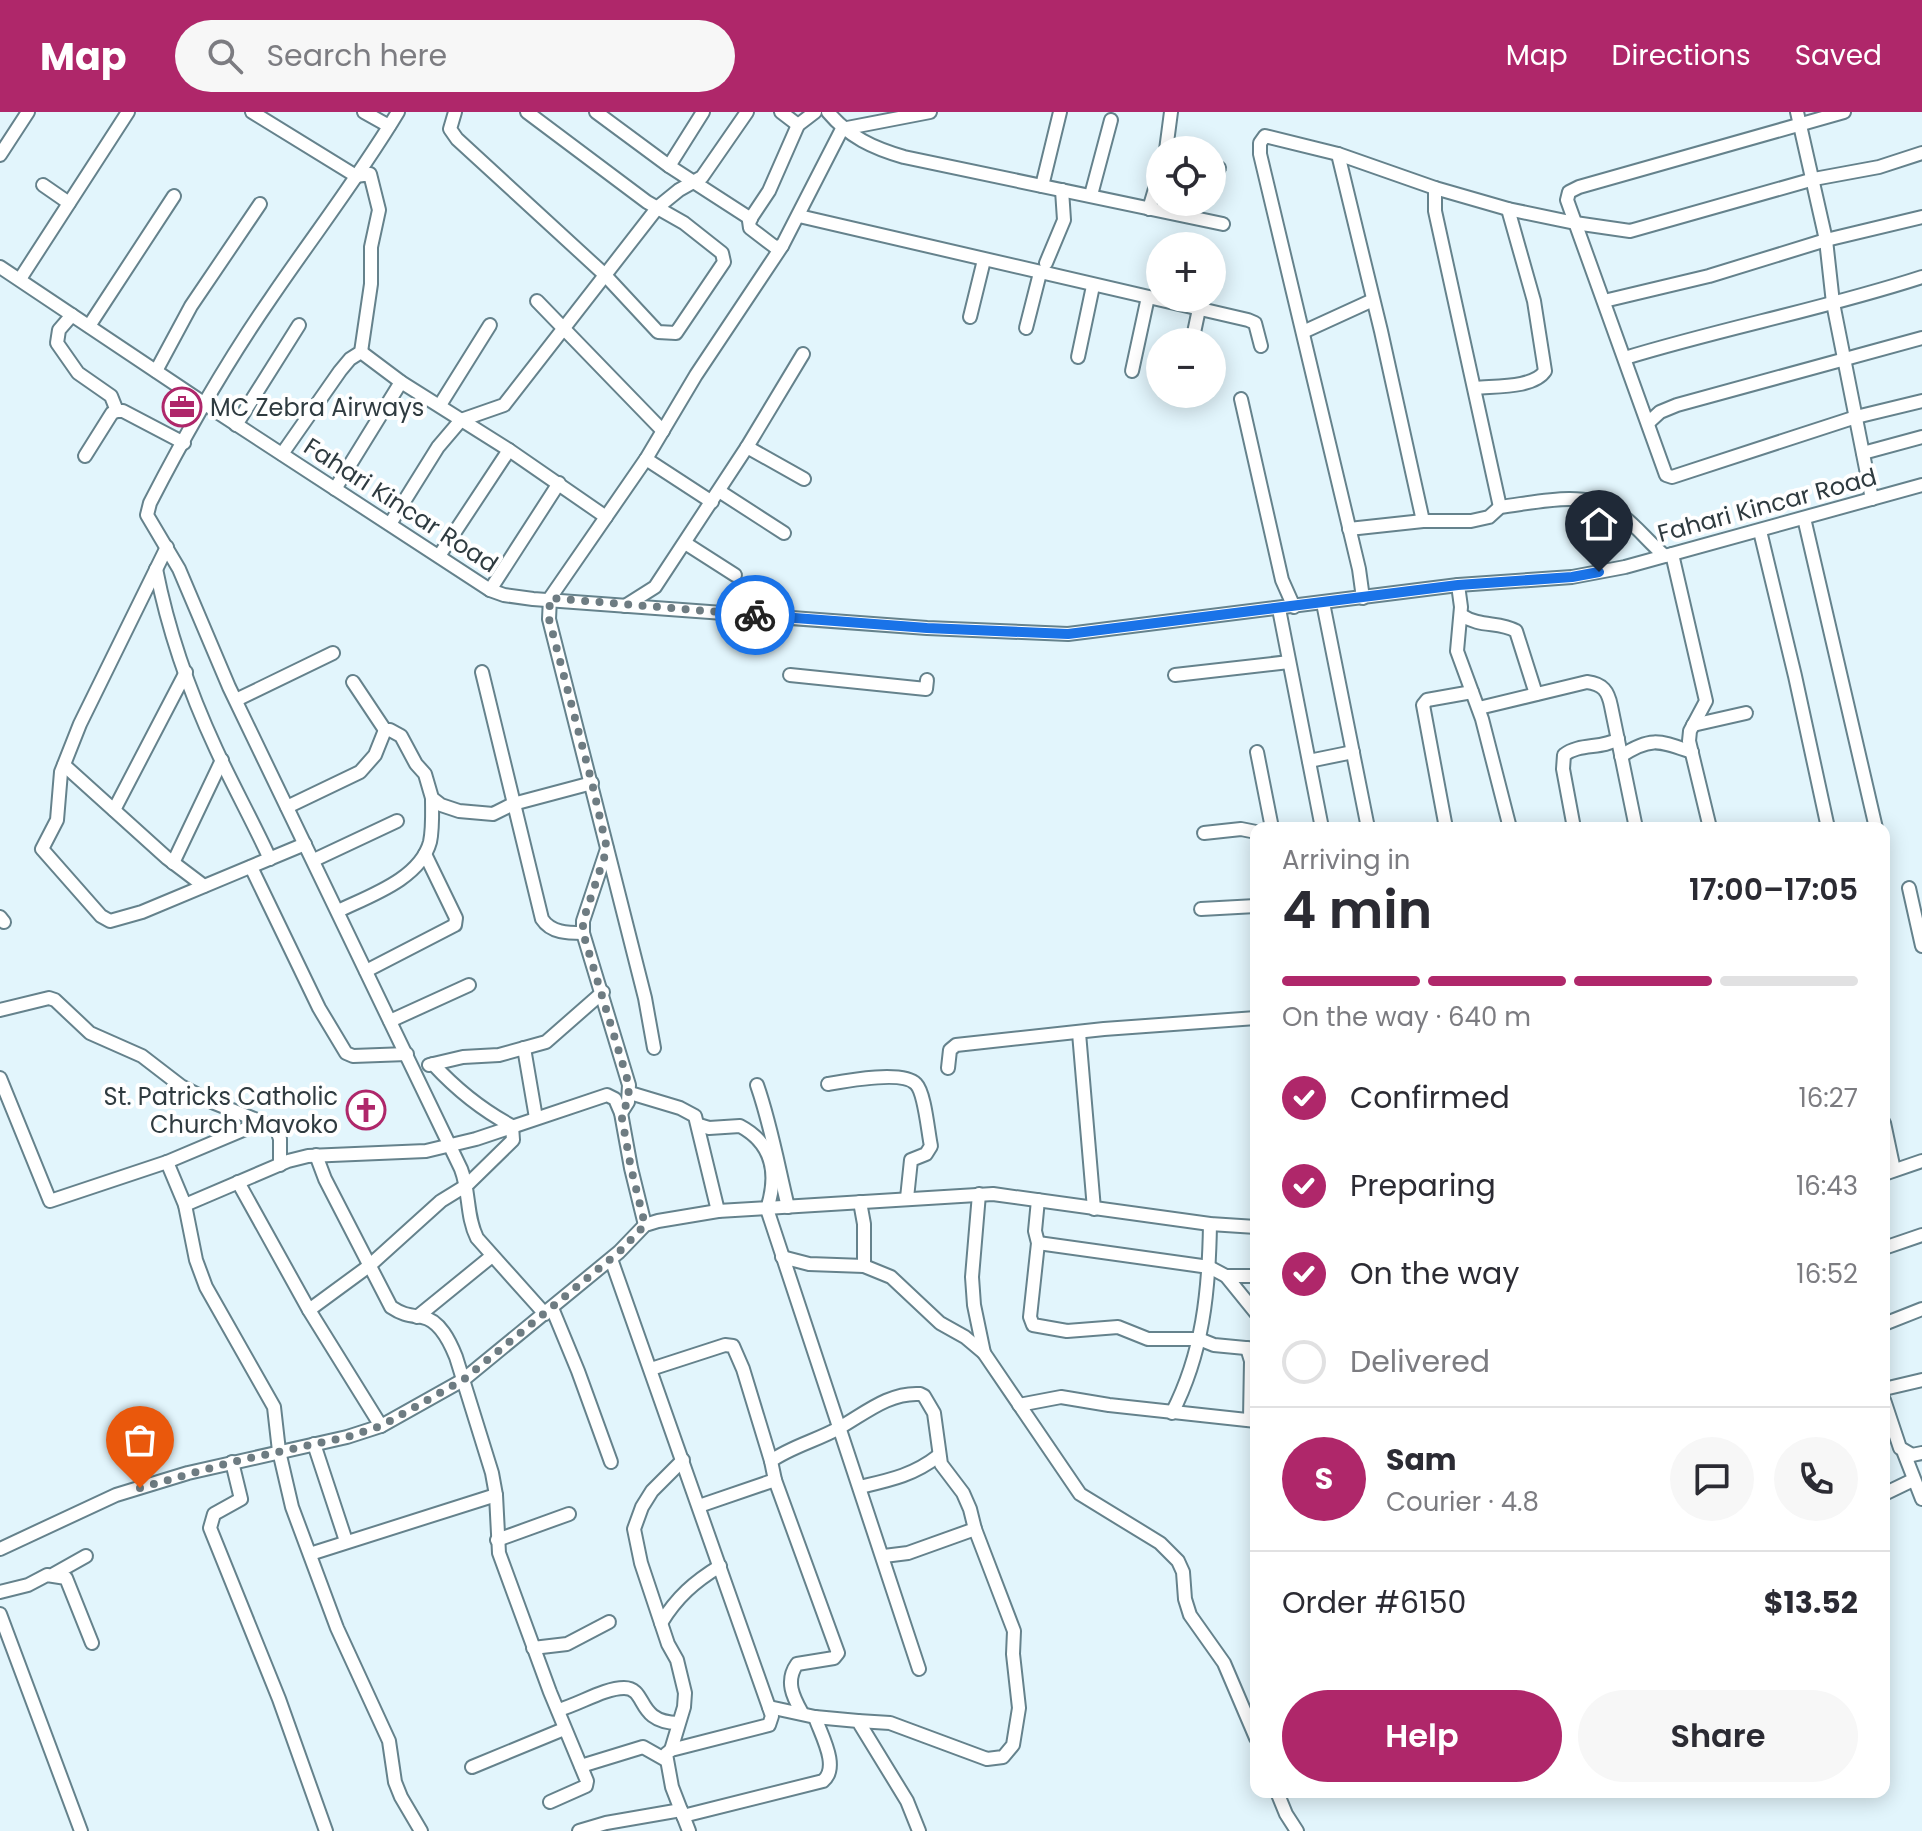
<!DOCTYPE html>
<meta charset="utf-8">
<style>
:root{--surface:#fff;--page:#f7f7f7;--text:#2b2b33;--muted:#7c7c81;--line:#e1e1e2;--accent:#af276a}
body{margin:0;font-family:Poppins,sans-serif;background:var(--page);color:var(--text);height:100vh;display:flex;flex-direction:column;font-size:30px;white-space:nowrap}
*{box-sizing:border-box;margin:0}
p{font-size:26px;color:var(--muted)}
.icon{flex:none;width:44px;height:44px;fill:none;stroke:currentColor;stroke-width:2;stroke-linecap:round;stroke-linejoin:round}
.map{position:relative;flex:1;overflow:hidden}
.details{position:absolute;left:1250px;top:710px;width:640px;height:976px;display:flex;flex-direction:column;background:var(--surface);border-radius:16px;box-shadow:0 4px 20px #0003}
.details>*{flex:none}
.controls{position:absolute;left:1146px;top:24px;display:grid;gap:16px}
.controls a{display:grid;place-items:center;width:80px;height:80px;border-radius:50%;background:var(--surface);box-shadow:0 4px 20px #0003;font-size:40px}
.pin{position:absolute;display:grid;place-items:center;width:68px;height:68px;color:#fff;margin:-82px -34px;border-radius:50% 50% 50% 0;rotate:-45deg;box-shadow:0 0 8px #0007}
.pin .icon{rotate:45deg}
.courier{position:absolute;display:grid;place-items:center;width:80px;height:80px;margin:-40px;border:6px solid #1a73e8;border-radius:50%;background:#fff;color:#222;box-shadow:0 2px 10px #0007}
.headline em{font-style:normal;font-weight:600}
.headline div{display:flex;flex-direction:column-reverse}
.headline{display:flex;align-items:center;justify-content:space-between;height:136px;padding:0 32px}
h1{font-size:52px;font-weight:600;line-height:60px}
.bar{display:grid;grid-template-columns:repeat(4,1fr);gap:12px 8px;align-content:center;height:96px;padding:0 32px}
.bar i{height:10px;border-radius:6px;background:var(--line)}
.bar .selected{background:var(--accent)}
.bar p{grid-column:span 4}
.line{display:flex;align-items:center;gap:20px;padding:0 32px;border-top:2px solid var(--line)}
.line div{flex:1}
.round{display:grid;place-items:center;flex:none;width:84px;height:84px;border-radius:42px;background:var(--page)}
ol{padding:0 32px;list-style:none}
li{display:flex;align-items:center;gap:24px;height:88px}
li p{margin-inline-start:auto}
li .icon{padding:8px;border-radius:50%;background:var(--accent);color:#fff;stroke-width:4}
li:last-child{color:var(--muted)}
li i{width:44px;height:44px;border:4px solid var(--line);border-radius:50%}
.button{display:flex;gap:16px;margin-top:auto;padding:16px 32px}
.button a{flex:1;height:92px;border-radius:48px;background:var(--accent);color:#fff;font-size:32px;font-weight:600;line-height:92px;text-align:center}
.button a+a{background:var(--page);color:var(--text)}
header{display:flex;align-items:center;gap:48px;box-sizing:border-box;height:112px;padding:0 40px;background:var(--accent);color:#fff}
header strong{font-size:38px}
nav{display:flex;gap:44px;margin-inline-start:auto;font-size:28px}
.search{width:560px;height:72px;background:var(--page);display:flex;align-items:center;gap:20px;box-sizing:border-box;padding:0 28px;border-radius:44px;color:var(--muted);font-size:30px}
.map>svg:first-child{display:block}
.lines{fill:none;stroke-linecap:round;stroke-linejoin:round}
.minor-casing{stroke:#65828c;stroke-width:16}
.minor{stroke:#fff;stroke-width:12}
.done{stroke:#6e7c82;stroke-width:8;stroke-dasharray:0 14.4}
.route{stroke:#1a73e8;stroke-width:10}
.labels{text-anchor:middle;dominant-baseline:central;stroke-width:8;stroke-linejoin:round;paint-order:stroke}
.poi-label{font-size:24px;fill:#2f3b40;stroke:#fff;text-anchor:start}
.street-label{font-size:24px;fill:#2f3b40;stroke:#fff}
</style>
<header>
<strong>Map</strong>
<div class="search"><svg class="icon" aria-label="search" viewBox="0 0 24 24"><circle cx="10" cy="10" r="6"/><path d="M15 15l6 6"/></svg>Search here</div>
<nav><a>Map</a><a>Directions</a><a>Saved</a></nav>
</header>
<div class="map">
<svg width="1922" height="1719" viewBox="0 0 1922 1719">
<rect width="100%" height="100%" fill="#e2f5fc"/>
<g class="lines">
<defs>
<g id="minor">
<path d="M252,0L356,64L370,62L379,98L371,135V172L361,240L350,247L340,259L282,342"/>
<path d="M364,0L389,14"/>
<path d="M398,0C359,65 313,124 271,186C226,251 186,321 150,391L147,403L179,457L229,575L461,1057C470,1080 466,1104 477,1126L545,1202"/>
<path d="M455,0L450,17L457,27L604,162L658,220L676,221L724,150L722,141L684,111L647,90L527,0"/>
<path d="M596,0L669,54L751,107"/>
<path d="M781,0L798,13"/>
<path d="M828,0C849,25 873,36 904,45L1223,112"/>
<path d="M1797,0L1826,128L1833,191L1872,387"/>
<path d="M1844,0L1579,75L1569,80L1567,88L1666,363L1672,365L1856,305L1922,289"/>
<path d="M1166,38L1171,0"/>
<path d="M1338,42L1381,219L1423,409"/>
<path d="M0,43L28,0"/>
<path d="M669,54L703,0"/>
<path d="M1212,54L1219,56"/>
<path d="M43,73L69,91"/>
<path d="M1042,74L1060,0"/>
<path d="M1435,76V99L1500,395"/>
<path d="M1091,83L1111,8"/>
<path d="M1149,97L1160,60"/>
<path d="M799,104L1248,208L1255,211L1261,234"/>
<path d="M782,134L775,135L750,116L749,109L769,79L798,13L815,0"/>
<path d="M1046,151L1064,108L1062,78"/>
<path d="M0,155L205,292L490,478L504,483L533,487L927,516L1068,522L1458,473L1572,465L1625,455L1922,373"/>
<path d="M20,167L128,0"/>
<path d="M537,189L663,319"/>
<path d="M1604,189L1709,164L1826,128L1922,105"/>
<path d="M72,203L59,218L57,231L78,261L111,284L117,299"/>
<path d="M970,205L984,148"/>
<path d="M89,214L174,84"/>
<path d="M1026,216L1040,161"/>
<path d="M1303,220L1373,188"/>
<path d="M1192,230L1199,197"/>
<path d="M361,240L401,270L509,338L606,405"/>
<path d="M1078,245L1093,174"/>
<path d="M1625,246C1723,216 1824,197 1922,165"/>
<path d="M156,259L191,194L260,92"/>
<path d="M1132,259L1148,185"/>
<path d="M1476,276C1495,274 1534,276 1545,259L1534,189L1508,97"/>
<path d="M1241,287L1282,468L1294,495"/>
<path d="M440,293L490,213"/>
<path d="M117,299H123L184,331"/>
<path d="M1648,311L1660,300L1677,293L1922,226"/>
<path d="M236,313L299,213"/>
<path d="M747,335L804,367"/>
<path d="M1863,341L1922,325"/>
<path d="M85,344L112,301L117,299"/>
<path d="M646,347L712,390"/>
<path d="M335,377L401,270"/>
<path d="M719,379L784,421"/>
<path d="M1804,406L1876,716"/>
<path d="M390,412L438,335L461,308L504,293L658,95L679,78L702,65L747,0"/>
<path d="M1349,417L1423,409H1471L1489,405L1500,395C1534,391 1582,378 1613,397C1633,409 1647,429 1665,444"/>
<path d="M1760,419L1795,564L1828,716"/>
<path d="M685,431L735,463"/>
<path d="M167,435L80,612L61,660L57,708L42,737L101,804L110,809L142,800L305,732"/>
<path d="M1672,442L1706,589L1690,619L1689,629L1710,716"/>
<path d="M439,444L509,338"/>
<path d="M156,457C168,518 190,581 216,637C233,674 253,710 270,747"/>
<path d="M1458,473L1461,495L1457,539L1482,607L1510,716"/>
<path d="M490,478L559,371"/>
<path d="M1363,486L1359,457L1260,42V31L1265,24L1338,42L1435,76L1508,97L1575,111L1630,119L1814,67L1879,55L1922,41"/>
<path d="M1323,491L1368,716"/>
<path d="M625,494L655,475L747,335L803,242"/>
<path d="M1279,497L1322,716"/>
<path d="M1461,503C1481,516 1499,509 1516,519L1536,582"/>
<path d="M482,560L542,807C551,821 568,821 583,821"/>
<path d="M790,563L926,577L927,568"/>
<path d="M1175,563L1289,550"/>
<path d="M353,570L385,618H390L401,624L416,652L425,662L432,686L441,693L459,699L493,702L513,692L592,671"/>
<path d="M236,588L333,541"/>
<path d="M1479,596L1587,570C1603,572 1608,579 1611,594L1636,716"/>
<path d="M1693,613L1746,601"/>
<path d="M1257,640L1272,716"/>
<path d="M1621,644C1651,624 1660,629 1692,640"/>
<path d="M1309,649L1353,640"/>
<path d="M64,653L167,746L204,774"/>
<path d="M287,695L360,660L375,643L385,618"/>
<path d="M114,698L186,560"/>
<path d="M1446,716L1423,593L1427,588L1472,580"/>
<path d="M1574,716L1563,657L1564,643C1579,631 1602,637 1618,627"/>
<path d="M1204,721L1241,717L1256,720"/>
<path d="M607,737L583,809V821L629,973L628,990L621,1001"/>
<path d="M314,748L397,709"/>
<path d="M173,751L222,648"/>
<path d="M251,755L319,896L346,941L353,944L407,942"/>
<path d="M1909,776L1922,834"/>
<path d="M1201,797L1256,794"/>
<path d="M338,799C369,784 420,767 430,730C433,716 432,700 432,686"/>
<path d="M0,805L4,810"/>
<path d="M366,859L455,813L456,806L425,742"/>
<path d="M0,898L49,886L55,888L90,921L142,944L181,974L212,990L262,1010"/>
<path d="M390,909L469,873"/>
<path d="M1079,921L1094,1097"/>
<path d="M524,936L536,1006"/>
<path d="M654,936L645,886L549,507L550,486L646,347L696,263L782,134L842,17L930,0"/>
<path d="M429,953L463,945L499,943L546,930L603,880"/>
<path d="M948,956L950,938L956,933L1104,917L1256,906"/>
<path d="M0,966L50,1089L167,1050L262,1010L277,1018L280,1027V1053"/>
<path d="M828,972C845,969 903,958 916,972C925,981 928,1021 931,1034L926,1042L911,1048L907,1086"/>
<path d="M757,973C771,1013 778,1054 788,1095"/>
<path d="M630,981L680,996L695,1004L718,1099"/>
<path d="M1884,1011L1894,1058"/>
<path d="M699,1013L709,1016L740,1014C774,1032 778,1063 767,1097L919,1557"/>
<path d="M316,1043L325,1067L391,1195C403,1203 409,1203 422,1205C440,1208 450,1230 456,1245L492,1361L496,1383L499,1441L550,1580L587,1669L586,1674L550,1690"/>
<path d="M167,1050L185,1093L196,1148L206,1175L274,1295L279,1339L292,1395L337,1516L389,1629L395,1670L401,1685L421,1719"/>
<path d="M1884,1062L1922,1049"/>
<path d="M238,1070L309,1198L381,1314"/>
<path d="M979,1082L972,1165L974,1193L984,1241"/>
<path d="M1038,1088L1035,1119L1038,1131L1030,1205L1033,1213L1067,1219L1118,1215L1148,1227H1199L1214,1233L1256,1237"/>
<path d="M860,1090L864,1112V1154"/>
<path d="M185,1093L288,1049L308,1044L426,1039L476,1027L607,983L615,987L621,1001L631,1056L645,1113"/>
<path d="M1038,1131L1209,1155L1226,1164L1256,1201"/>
<path d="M1884,1136L1922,1123"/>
<path d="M782,1145L809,1152L864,1154L891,1165L940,1211L965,1225L984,1241L1080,1382L1160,1431L1178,1449L1183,1460L1185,1487L1190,1503L1224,1551L1256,1626"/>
<path d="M611,1147L772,1604L769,1613L671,1638L666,1642L672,1675L689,1719"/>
<path d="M1226,1164H1256"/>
<path d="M552,1196L578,1259L611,1350"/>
<path d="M309,1198L369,1154L441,1089L467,1073L513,1028L512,1014C482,998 456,977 433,952"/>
<path d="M417,1205L492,1144"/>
<path d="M1884,1212L1922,1197"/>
<path d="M1247,1236L1251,1249L1250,1307"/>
<path d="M651,1257L725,1233L733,1234L743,1257L771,1349"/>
<path d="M1884,1277L1922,1268"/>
<path d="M1884,1288L1900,1336L1912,1343L1922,1341"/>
<path d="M1019,1293L1061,1285L1109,1293L1256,1309"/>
<path d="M1172,1301C1203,1241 1209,1179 1210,1112"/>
<path d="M314,1332L346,1429"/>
<path d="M1904,1341L1922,1387"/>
<path d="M232,1350L241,1387L214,1402L210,1416L279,1587L326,1719"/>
<path d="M860,1375C890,1368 914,1363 938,1344"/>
<path d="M1884,1382L1913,1368"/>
<path d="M699,1394L775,1368"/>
<path d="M497,1428L569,1402"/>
<path d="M0,1437L116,1383L188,1361L347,1325L381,1314L463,1268L619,1140L645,1113L658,1109L718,1099L993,1082L1210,1112L1256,1115"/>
<path d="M310,1442L496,1383"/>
<path d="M884,1444L908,1441L975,1417"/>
<path d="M54,1462L86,1444"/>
<path d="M0,1480L28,1473L47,1463L66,1466L92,1531"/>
<path d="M0,1502L81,1719"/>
<path d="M661,1511C677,1485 694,1470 720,1454"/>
<path d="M533,1536L567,1532L609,1510"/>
<path d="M769,1595L815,1605L858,1609L907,1689L919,1719"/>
<path d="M558,1598C578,1593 604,1576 624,1576C648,1576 635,1610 678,1611"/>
<path d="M802,1601C793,1585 785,1569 797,1552L834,1546L838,1541L775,1368L771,1349C790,1335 818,1328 839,1316C864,1302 889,1280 920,1282L924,1284L934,1301L941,1352L963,1381L970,1397L975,1417L1014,1519L1013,1542L1019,1596L1013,1633L1003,1645L987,1647L890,1611L858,1609"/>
<path d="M671,1638L684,1595L685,1581L677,1548L668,1532L641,1451L634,1417L642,1395L652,1379L683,1348"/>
<path d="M581,1654L643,1635L666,1648"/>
<path d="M472,1655L564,1617"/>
<path d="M1277,1680L1286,1702L1297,1719"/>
<path d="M683,1704L823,1669C840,1655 821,1623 815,1605"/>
<path d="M579,1719L606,1711L681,1698"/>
</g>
</defs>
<!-- minor casing -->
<use href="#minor" class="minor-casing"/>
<!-- minor -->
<use href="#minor" class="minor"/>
</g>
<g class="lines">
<!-- done -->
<path class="done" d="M140,1376L232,1350L347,1325L381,1314L463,1268L619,1140L645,1113L631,1056L621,1001L628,990L629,973L583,821V809L607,737L592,671L549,507L550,486L755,503"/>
<!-- route -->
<path class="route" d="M755,503L927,516L1068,522L1458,473L1572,465L1599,460"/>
</g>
<!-- icons -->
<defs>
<symbol id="office-ring" viewBox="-11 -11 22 22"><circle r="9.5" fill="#fff" stroke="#af276a" stroke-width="1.5"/><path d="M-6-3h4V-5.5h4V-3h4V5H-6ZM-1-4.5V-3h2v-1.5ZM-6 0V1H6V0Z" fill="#af276a"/></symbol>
<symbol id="church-ring" viewBox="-11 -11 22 22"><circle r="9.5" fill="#fff" stroke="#af276a" stroke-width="1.5"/><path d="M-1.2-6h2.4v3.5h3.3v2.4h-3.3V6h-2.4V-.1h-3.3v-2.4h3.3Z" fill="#af276a"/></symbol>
</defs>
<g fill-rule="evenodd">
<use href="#office-ring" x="160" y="273" width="44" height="44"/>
<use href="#church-ring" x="344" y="976" width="44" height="44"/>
</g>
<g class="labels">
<!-- poi labels -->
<g class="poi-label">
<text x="210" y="295">MC Zebra Airways</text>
<text x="338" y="984" text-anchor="end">St. Patricks Catholic<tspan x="338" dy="28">Church Mavoko</tspan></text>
</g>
<!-- street labels -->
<g class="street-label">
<text transform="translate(401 393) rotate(33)">Fahari Kincar Road</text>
<text transform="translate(1767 393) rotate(-15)">Fahari Kincar Road</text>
</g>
</g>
</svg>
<div class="controls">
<a><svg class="icon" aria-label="locate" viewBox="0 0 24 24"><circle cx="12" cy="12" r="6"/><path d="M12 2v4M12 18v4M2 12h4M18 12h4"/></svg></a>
<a>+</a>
<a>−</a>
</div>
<div class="pin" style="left:140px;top:1376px;background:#ea580c"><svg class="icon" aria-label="bag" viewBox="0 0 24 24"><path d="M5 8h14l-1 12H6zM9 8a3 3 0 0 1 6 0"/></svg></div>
<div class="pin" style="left:1599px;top:460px;background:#1f2937"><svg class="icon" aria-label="home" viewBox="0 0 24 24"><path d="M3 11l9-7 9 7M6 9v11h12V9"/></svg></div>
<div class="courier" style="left:755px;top:503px"><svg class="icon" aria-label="bike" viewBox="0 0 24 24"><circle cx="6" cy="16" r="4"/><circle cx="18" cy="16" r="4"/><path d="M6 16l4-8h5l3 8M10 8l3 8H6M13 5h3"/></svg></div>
<section class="details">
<div class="headline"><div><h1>4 min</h1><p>Arriving in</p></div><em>17:00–17:05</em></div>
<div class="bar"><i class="selected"></i><i class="selected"></i><i class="selected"></i><i></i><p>On the way · 640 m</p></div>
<ol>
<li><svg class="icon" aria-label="check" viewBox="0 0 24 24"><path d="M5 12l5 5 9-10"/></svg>Confirmed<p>16:27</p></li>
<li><svg class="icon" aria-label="check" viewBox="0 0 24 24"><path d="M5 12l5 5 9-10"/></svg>Preparing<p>16:43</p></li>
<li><svg class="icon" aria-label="check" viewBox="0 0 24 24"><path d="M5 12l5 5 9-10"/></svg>On the way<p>16:52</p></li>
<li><i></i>Delivered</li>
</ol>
<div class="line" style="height:144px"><b class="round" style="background:var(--accent);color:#fff">S</b><div><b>Sam</b><p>Courier · 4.8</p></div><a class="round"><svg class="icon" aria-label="chat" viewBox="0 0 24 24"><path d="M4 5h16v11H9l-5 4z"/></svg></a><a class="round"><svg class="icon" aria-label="phone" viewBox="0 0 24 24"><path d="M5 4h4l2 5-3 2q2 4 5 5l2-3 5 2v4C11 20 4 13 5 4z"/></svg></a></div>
<div class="line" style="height:104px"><div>Order #6150</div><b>$13.52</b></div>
<div class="button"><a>Help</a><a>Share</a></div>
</section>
</div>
